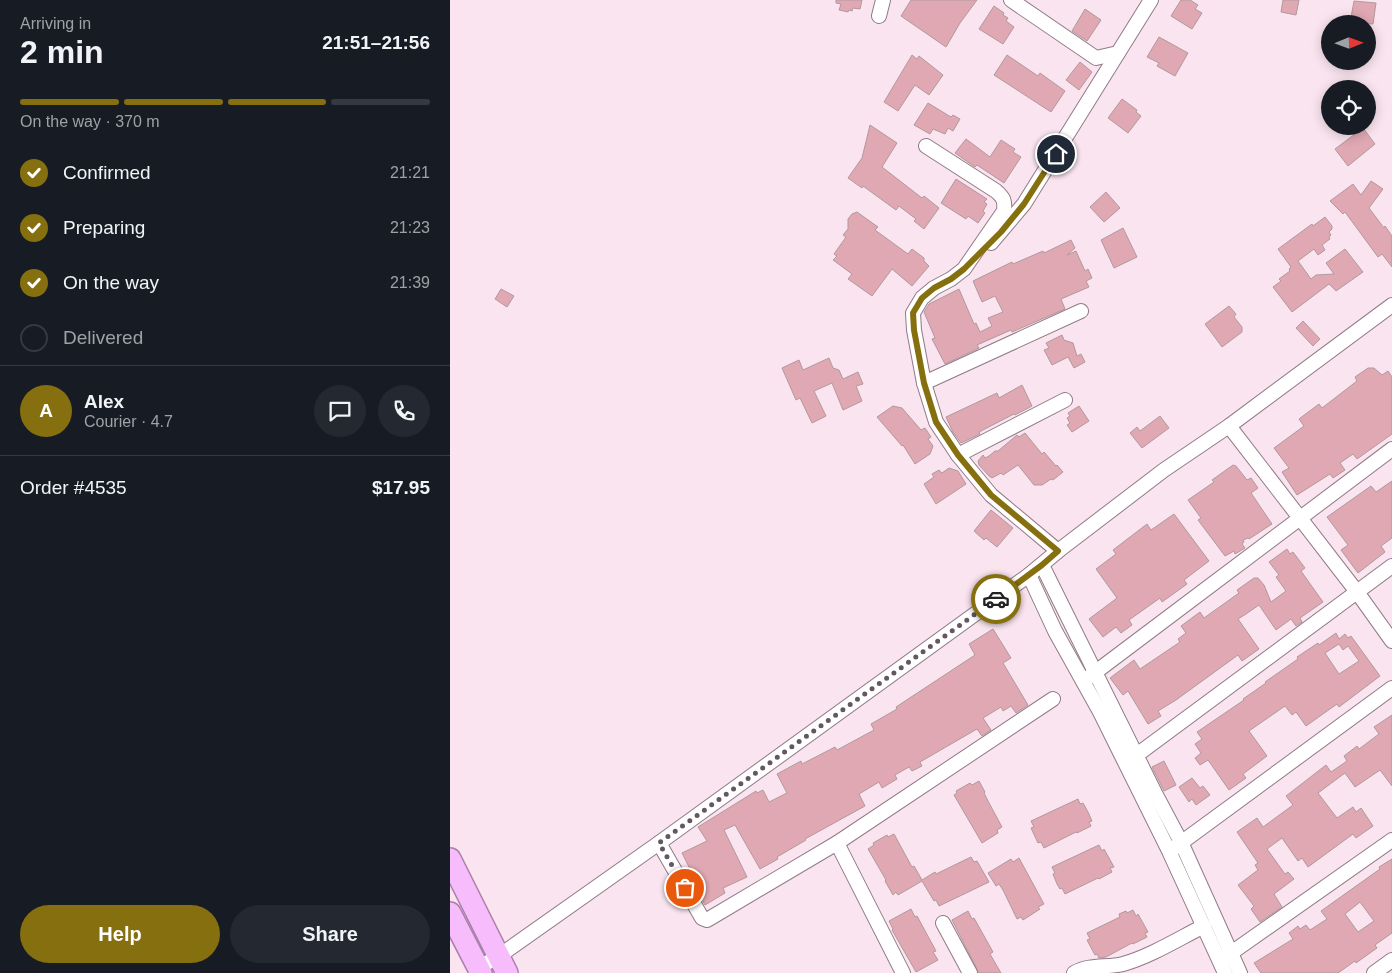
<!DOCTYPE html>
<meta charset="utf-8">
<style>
:root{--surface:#171b24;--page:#242831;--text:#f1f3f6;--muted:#9ea1a6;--line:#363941;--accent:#866f0e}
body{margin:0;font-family:Helvetica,sans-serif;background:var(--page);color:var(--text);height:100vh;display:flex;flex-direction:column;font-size:19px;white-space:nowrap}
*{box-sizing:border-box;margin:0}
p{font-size:16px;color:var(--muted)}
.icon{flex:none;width:28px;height:28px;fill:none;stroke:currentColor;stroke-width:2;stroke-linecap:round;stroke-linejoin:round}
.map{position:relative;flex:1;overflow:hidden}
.side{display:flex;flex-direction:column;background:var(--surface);width:450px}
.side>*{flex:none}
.needle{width:32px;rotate:89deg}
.fabs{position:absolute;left:871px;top:15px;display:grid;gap:10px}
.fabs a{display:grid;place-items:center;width:55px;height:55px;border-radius:50%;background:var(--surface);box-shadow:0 2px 12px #0003;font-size:25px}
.pin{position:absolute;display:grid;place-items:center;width:42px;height:42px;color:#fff;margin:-21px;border:2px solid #fff;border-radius:50%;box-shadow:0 1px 5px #0007}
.courier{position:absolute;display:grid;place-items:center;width:50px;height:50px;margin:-25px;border:4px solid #866f0e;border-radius:50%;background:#fff;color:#222;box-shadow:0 1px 6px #0007}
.headline em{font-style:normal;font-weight:600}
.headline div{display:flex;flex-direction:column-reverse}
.headline{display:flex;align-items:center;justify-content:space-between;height:85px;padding:0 20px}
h1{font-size:32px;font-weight:600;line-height:38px}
.bar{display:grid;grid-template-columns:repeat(4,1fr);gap:8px 5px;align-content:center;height:60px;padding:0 20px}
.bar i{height:6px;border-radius:4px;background:var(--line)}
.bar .active{background:var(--accent)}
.bar p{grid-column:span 4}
.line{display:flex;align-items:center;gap:12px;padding:0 20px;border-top:1px solid var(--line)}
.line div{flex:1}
.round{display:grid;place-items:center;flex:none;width:52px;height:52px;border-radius:26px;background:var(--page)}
ol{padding:0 20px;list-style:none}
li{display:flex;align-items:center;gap:15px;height:55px}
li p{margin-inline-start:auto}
li .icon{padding:5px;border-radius:50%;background:var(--accent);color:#fff;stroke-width:4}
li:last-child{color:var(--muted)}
li i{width:28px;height:28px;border:2px solid var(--line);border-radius:50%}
.action{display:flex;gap:10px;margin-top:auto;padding:10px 20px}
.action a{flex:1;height:58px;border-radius:30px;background:var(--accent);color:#fff;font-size:20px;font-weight:600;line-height:58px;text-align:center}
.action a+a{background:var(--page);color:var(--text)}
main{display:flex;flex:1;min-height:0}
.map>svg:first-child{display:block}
.building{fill:#e0a8b2;stroke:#b1999d;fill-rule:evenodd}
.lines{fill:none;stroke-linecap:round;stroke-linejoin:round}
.minor-casing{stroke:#8f7b86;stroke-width:16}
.highway-casing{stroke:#a87faa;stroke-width:24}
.minor{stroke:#fff;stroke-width:14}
.highway{stroke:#f7bcfc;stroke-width:21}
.done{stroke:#64585f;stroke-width:5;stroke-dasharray:0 9}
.route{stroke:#866f0e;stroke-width:6}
</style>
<main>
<section class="side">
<div class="headline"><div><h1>2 min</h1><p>Arriving in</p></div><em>21:51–21:56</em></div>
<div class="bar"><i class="active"></i><i class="active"></i><i class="active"></i><i></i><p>On the way · 370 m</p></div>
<ol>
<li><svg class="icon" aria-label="check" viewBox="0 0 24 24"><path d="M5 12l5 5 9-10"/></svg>Confirmed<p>21:21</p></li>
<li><svg class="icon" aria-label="check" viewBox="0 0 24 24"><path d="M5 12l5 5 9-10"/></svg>Preparing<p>21:23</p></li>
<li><svg class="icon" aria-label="check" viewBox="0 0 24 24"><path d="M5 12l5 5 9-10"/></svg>On the way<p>21:39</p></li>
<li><i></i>Delivered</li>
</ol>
<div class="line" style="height:90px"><b class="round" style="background:var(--accent);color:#fff">A</b><div><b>Alex</b><p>Courier · 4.7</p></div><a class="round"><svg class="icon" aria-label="chat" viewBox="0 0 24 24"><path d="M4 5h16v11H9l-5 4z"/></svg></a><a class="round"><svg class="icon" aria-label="phone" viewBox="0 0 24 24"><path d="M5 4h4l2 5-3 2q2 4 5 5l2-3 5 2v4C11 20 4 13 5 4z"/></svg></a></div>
<div class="line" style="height:65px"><div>Order #4535</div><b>$17.95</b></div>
<div class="action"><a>Help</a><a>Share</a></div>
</section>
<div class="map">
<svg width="942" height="973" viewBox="0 0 942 973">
<rect width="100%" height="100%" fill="#fae4ef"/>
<!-- building -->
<g class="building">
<path d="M386,0H412L410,9L403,8L402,11L399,10L398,12L389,10L391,4L386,3Z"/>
<path d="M461,0H527L510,23L496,47L451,16Z"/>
<path d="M731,0H740L748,5L745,9L752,13L742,29L721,16Z"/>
<path d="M833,0H849L846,15L831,12Z"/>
<path d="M904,1L926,3L923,24L900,23Z"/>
<path d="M544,6L554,13L553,15L558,18L556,21L564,27L553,44L529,29Z"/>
<path d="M635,9L651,20L637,41L622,31Z"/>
<path d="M709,37L738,53L725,76L707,66L709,63L697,57Z"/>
<path d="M462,55L467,59L469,56L493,75L479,95L465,85L448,111L434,102Z"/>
<path d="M557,55L588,76L590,73L615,91L601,112L544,75Z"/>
<path d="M630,62L642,72L629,90L616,80Z"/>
<path d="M672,99L687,110L686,112L691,116L678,133L658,118Z"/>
<path d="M478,103L501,117L503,115L510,119L503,131L498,128L495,134L483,129L480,134L464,125Z"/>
<path d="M420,125L447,143L432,167L472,198L474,196L489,208L474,229L464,221L466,219L449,206L446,210L413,186L412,188L398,178L412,158Z"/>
<path d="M913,128L925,144L898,166L885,149Z"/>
<path d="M516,139L540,157L551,140L565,149L563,152L571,157L554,183L527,165L525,167L505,153Z"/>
<path d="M506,179L537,199L534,202L537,204L533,211L535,213L528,223L518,216L516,219L491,203Z"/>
<path d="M921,181L933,189L919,208L934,228L935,226L942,236V267L932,254L928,257L895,212L893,214L880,201L903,184L911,195Z"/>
<path d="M656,192L670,208L654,222L640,207Z"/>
<path d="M407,212L428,227L425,230L458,254L462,249L474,258V261L479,266L462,286L442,269L422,296L398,279L402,274L383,260L387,256L384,254L396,237L393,235L398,229V219L402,214Z"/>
<path d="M875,217L882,226V229L879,232L881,235L879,237L880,239L872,245L875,250L868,255L864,249L848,261L861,279L866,275L884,274L876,263L895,249L913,272L886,291L879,284L842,312L823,287L831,281L829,279L840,271L839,269L841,267L828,249L862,224L863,226Z"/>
<path d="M673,228L687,257L664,268L651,240Z"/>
<path d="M621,240L625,248L617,255L626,251L635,271L638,269L642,278L636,281L639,287L611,299L615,309L562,332L561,330L527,345L529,348L495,364L482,339L485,338L474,312L479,304L509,289L524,324L526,323L530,332L542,326L538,318L553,312L545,296L532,302L523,281L562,262L563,264L593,251L594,253Z"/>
<path d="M51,289L64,296L57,307L45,299Z"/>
<path d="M779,306L786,314L784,317L792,327V332L772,347L755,324Z"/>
<path d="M853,321L870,339L863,346L846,328Z"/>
<path d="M612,335L614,340L623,343L627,356L631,354L635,362L624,368L618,357L602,365L594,350L599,348L596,343Z"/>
<path d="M379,358L383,368L389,370L393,379L408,372L413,384L406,386L412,401L393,410L382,383L364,391L376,416L362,423L350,398L346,400L332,368L349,360L353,370Z"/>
<path d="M918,368H924L932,375L938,371L942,377V434L907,459L903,454L890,463L895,470L883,478L880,474L847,495L832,472L839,468L824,448L854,426L849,419L869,404L872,408L907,381L905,377Z"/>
<path d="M572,385L582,406L565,415L564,414L529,432L530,434L511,443L503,432L496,417L547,393L549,398Z"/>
<path d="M443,406L452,408L471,430L475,428L481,437L478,439L483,446L480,454L465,464L453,445L452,446L427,417Z"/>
<path d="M629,406L639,421L622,432L617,425L620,423L617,418L620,416L618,413Z"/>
<path d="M710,416L719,428L692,448L680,433L687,427L690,431Z"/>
<path d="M575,433L592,454L594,452L606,466L607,465L613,472L603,480L601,479L592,485H584L568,465L553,475L551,473L542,478L539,476L529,465L528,461L533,455L535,458L539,456L545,451H548L567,435L569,437Z"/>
<path d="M783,465L786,466L797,480L801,478L808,488L801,493L822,524L799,539L798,538L793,540L794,542L792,544L795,548L785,554L784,551L775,556L748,520L751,518L738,500L764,482L762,480Z"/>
<path d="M499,468L508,471L516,484L486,504L474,484L484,477L482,474L489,470L492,473Z"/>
<path d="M942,481V538L931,546L935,552L908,573L891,550L898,545L877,517L921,486L926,492Z"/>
<path d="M541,510L563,528L547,547L536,538L534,540L524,531Z"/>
<path d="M724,514L759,561L734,580L737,584L712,602L710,598L679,620L682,625L671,633L666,627L653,637L639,619L667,598L646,569L666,554L663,550L697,524L701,530Z"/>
<path d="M837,549L840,554L843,552L855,568L851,571L873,602L850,618L852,622L846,626L841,619L826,630L809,605L796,614L788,619L809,649L792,661L788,655L726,700L708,711L711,716L698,724L678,691L673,695L660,678L684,660L690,669L730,642L728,639L736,633L731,626L750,612L754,618L789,593L787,590L804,578H808L814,585L821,602L836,591L826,577L829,575L819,562Z"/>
<path d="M543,629L561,658L553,663L578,705L566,713L561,706L553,711L551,707L533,718L541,730L532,736L527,729L470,762L472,766L462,771L459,767L445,775L447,779L432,788L429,782L409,794L415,806L355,839L356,840L327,857L328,859L310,869L285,825L274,830L297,877L273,888L275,893L255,905L240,879L244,877L232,853L257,841L248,827L306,791L307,793L313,790L319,802L337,793L327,774L351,761L352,764L385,747L387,750L424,730L421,724L447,709L446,707L525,655L519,644Z"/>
<path d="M886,633L889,639L895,634L898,638L901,636L930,676L889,707L887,704L856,726L846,712L842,715L835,706L799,731L817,756L793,774L796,778L779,790L758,760L750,765L745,758L751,753L745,744L752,739L747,732L794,700L793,699L816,683L815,682L848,659L847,657L868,643L869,645ZM889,644L893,650L898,646L909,661L889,674L875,653Z"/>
<path d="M942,715V786L930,770L905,787L895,773L868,793L887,818L903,807L906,812L911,808L923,826L906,838L903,834L858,867L852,858L848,861L832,838L817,849L835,874L838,872L844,879L824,894L832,907L810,922L801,909L804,906L788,885L808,870L805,865L808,863L787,832L807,818L813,827L843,805L836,796L876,765L881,772L897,761L894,756L907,746L909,749L929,734L924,727Z"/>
<path d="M714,761L726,785L714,791L702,767Z"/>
<path d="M742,778L750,788L753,786L760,795L746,805L742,799L739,802L729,787Z"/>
<path d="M529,781L535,792L534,793L538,801L552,827L547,830L548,833L532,843L504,795L507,793L506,791L520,783L522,785Z"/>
<path d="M628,799L630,804L633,803L638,812L642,821L639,822L641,826L627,833L626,832L594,848L591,842L588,843L581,828L584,827L581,821Z"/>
<path d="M444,834L462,867L464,866L472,880L485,872L486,874L521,857L524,862L527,861L539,882L489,906L486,900L484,901L472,881L448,895L446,892L443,895L435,881L436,880L418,849L424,845L423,843L437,835L438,837Z"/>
<path d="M649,845L652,851L654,849L664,867L660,868L662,872L649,879L648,878L615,894L612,888L610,889L607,884L603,874L605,873L602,867Z"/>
<path d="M569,858L594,904L588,907L590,909L573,920L571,917L567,919L553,890L549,884L546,886L538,873L561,859L563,862Z"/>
<path d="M942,859V933L925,945L927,948L906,963L905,961L888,973H811L804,963L843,939L839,933L848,926L850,929L856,925L860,930L877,919L871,911L930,869L929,867ZM910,902L924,921L908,932L895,914Z"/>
<path d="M461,909L465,917L467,916L486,951L483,952L488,960L466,972L442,930L443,929L439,921Z"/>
<path d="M683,910L686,916L688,914L698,932L695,933L697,937L683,944L682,943L656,957L649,958L647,954L645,955L637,940L640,939L637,933L670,917L669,914L676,911L677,913Z"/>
<path d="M518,911L522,919L524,918L543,952L540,954L551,973H529L502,920Z"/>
</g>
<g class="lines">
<defs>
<g id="minor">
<path d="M561,0L646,58L668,53"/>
<path d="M429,16L433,0"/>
<path d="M476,146L546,191C554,198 555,201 554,211L514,269L501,279L484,288L472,298L463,313L464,330L474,383L486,422L508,455L541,495L608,551"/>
<path d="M541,243L574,204L701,0"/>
<path d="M474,383L631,311"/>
<path d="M779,426L907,592L942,641"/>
<path d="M508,455L615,400"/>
<path d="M592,565L706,795L731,842L790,973"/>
<path d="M579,575L605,631L649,710L719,851L775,973"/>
<path d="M639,677L942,449"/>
<path d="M680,760L942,566"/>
<path d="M209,843L252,918L257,920L387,843L603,699"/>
<path d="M387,843L453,973"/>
<path d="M724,848L942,688"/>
<path d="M493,923L520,973"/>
<path d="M774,958L942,840"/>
<path d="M28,968L49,956L209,843L579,575L608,551L714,470L779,426L942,305"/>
<path d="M624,973C639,964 657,968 673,964C701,956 728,939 754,926"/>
<path d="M924,973L942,960"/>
</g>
<g id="highway">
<path d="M0,859L57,973"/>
<path d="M0,913L31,973"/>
</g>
</defs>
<!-- minor casing -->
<use href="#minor" class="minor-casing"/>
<!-- highway casing -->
<use href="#highway" class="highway-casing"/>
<!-- minor -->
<use href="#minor" class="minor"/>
<!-- highway -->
<use href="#highway" class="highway"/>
</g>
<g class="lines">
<!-- done -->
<path class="done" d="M235,888L209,843L546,599"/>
<!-- route -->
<path class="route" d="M546,599L592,565L608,551L541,495L508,455L486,422L474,383L464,330L463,313L472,298L484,288L501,279L514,269L551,232L574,204L606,154"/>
</g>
</svg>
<div class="fabs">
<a><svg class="needle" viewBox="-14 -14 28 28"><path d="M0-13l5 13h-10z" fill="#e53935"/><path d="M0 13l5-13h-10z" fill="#9ea1a6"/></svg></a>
<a><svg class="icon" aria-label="locate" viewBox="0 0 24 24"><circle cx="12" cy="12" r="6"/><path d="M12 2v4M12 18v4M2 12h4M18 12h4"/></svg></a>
</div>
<div class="pin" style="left:235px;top:888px;background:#ea580c"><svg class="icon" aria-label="bag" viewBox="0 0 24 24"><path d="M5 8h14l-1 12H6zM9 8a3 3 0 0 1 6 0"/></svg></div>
<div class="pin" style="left:606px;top:154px;background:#1f2937"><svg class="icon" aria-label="home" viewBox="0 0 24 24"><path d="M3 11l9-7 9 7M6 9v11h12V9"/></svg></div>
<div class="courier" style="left:546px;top:599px"><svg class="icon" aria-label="car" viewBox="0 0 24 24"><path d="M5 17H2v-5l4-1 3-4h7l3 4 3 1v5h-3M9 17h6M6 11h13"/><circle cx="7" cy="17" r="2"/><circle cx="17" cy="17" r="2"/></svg></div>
</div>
</main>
